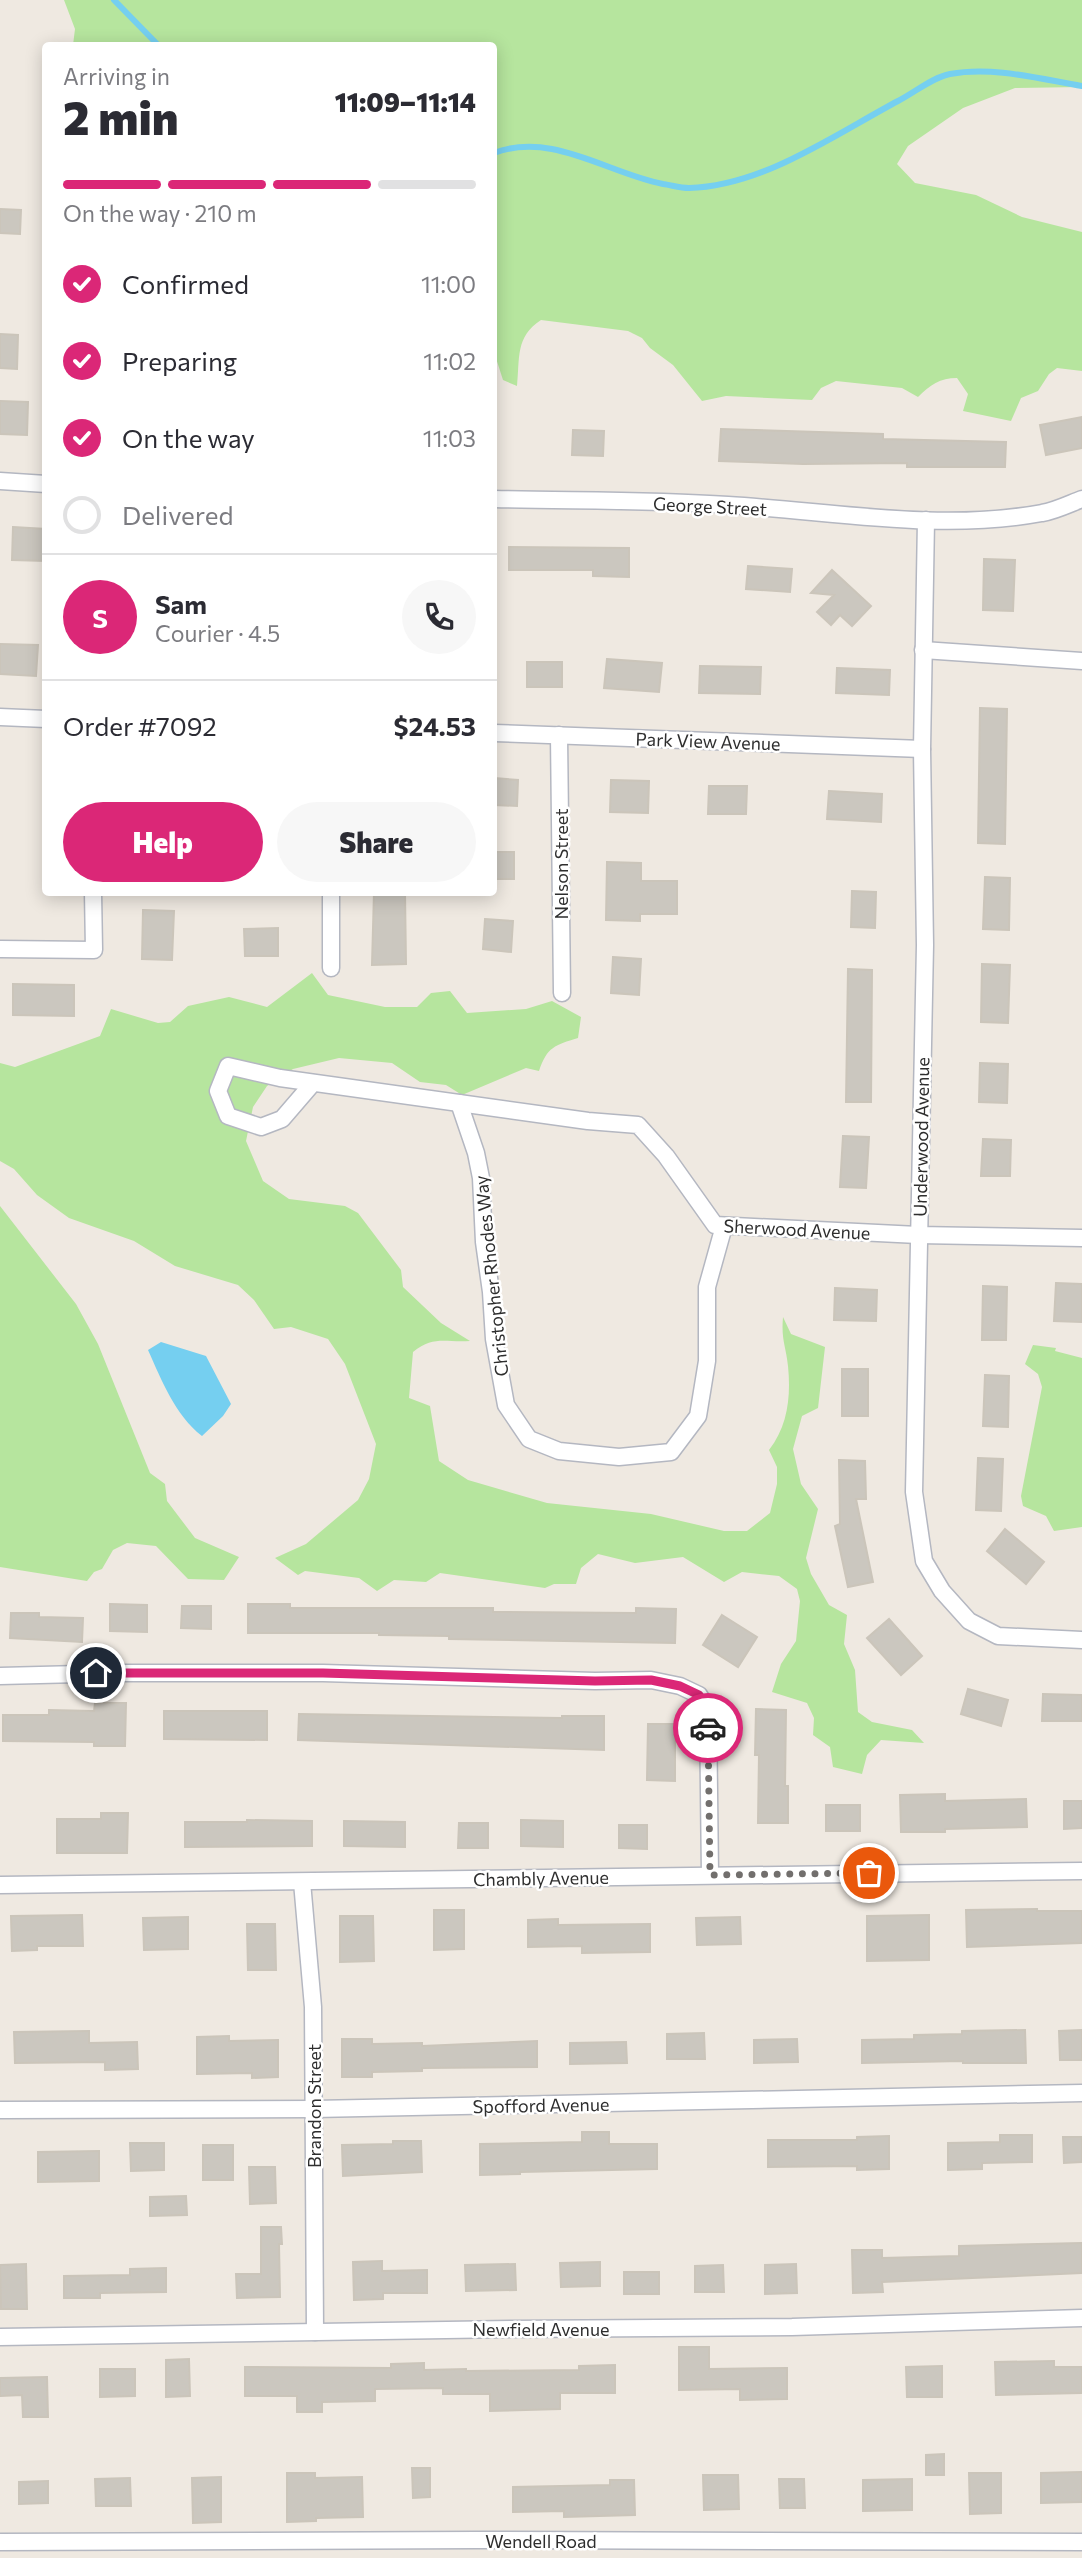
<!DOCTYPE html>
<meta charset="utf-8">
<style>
:root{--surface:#fff;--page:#f7f7f7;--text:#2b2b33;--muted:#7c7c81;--line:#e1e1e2;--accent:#db2777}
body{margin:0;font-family:Commissioner,sans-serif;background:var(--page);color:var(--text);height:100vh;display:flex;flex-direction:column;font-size:26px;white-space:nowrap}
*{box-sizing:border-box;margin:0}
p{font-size:23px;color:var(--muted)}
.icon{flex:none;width:38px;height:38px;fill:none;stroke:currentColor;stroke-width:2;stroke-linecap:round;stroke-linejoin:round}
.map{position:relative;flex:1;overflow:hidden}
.panel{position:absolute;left:42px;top:42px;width:455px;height:854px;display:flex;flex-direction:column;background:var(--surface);border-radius:7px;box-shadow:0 4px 18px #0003}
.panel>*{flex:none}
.pin{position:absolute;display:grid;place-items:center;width:60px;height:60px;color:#fff;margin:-30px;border:4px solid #fff;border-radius:50%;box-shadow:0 2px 7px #0007}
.courier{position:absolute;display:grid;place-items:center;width:70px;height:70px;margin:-35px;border:5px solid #db2777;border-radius:50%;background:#fff;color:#222;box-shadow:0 2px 9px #0007}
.overview em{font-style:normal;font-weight:800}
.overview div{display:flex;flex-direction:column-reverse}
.overview{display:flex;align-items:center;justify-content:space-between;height:119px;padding:0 21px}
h1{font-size:46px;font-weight:800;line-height:52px}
.bar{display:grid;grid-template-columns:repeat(4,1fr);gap:10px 7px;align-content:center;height:84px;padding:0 21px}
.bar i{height:9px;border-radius:5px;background:var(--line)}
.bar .active{background:var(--accent)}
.bar p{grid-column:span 4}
.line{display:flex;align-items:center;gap:18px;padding:0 21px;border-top:2px solid var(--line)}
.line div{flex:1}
.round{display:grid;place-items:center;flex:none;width:74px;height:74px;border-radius:37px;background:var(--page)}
ol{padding:0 21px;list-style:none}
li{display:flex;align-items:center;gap:21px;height:77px}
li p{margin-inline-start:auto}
li .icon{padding:7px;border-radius:50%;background:var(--accent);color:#fff;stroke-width:4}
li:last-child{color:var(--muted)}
li i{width:38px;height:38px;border:4px solid var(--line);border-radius:50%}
.button{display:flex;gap:14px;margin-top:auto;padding:14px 21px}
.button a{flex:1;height:80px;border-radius:42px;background:var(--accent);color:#fff;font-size:28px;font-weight:800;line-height:80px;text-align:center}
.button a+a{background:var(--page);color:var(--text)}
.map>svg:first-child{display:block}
.green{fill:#b6e59e}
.water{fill:#75cff0}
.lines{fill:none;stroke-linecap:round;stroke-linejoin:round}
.stream{stroke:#75cff0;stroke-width:6}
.building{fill:#cbc7bf;stroke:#cbc5ba;stroke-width:2}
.street-casing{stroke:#b4b7c1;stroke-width:19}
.street{stroke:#fff;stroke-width:16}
.done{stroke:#726f6d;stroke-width:7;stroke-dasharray:0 12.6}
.route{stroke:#db2777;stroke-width:9}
.labels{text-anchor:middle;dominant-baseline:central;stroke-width:5;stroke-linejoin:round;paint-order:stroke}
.street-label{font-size:18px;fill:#2e2e2e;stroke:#fff}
</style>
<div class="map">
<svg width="1082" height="2558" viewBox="0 0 1082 2558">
<rect width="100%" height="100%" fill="#efe9e1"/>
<!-- green -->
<g class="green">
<path d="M64,0H1082V87L1015,88L963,108L908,146L897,164L915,183L976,195L1022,217L1082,232V371L1057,368L1049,374L1038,391L1021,398L1011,421L963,411L968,394L957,378C940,378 930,385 918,397L902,388L836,381L821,388L812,400L726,396L702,401L673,365L650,348L642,338L628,331L541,320C515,337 520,358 517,386L503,380L494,352V46L73,45L75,29Z"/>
<path d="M312,973L328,995L385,1007H417L431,993L450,991L467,1013L526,1009L552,1001L581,1017L578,1038C555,1045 547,1047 539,1071L526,1068L462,1095L446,1085L420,1082L392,1063L339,1058L293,1069L267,1086L253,1107L246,1141L263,1181L289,1199L345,1206L358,1213L401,1270L403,1287L441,1323L470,1341C446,1343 434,1335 413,1352L409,1398L430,1406L439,1461L468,1480L547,1503L651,1514L724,1531H747L770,1513L777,1484V1467L769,1450C788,1426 791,1396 788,1366C786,1346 781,1340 783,1317L791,1334L825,1347L818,1408L802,1416L793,1449L801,1484L818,1509L806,1558L811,1574L829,1605L847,1615L844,1644L855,1670L858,1712L872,1722L912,1730L924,1743L881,1740L867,1755L862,1774L833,1767L830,1747L813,1735L814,1718L807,1703L772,1692L781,1664L796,1641L800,1601L797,1589L779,1576L742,1572L724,1582L683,1557L635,1563L598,1554L581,1568L576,1584H554L545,1588L440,1573L426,1582L394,1580L377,1591L359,1578L305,1571L298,1575L275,1558L306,1544L358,1500L369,1479L376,1444L345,1364L328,1339L291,1327L274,1329L254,1300L238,1285L175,1266L134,1241L69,1218L37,1195L14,1169L0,1161V1063L15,1067L100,1036L111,1009L158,1023L170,1022L188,1006L229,997L267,1007Z"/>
<path d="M0,1206L76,1304L98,1344L150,1473L165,1484L167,1501L195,1538L239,1557L224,1580L188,1579L156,1546L127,1543L113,1550L102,1569L94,1572L87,1581L0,1567Z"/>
<path d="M1033,1345L1056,1348L1055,1351L1082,1358V1527L1054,1531L1046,1516L1023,1506L1021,1496L1042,1387L1038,1374L1025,1364Z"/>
</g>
<!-- water -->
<path class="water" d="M161,1342L206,1356L231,1404L223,1416L202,1436C175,1415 162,1381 148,1350Z"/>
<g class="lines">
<!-- stream -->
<g class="stream">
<path d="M114,0L159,46"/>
<path d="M494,153C552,131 607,173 663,184C671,185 680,188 689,188C763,186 834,135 898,101C914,93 933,77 950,74C993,66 1040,79 1082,86"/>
</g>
</g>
<!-- building -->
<g class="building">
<path d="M0,209L21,210L20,234L0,233Z"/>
<path d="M0,334L18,335L17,369L0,368Z"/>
<path d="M0,401L28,402L27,435L0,434Z"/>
<path d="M1082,417V448L1046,455L1040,425Z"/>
<path d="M721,429L883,434V439L1006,442L1005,467H907V463L803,464L719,461Z"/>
<path d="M573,430L604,431L603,456L572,455Z"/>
<path d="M13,527L46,529V561L12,560Z"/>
<path d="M509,547L629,548V577L593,576V570H509Z"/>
<path d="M984,559L1015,560L1013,611L983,610Z"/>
<path d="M748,566L792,569L790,592L746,589Z"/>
<path d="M832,570L871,606L852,626L840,615L831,625L817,612L834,595L811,593Z"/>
<path d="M0,644L38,645L36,676L0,674Z"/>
<path d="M607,659L662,663L659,692L604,688Z"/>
<rect x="527" y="662" width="35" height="25"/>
<path d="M700,666L761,667L760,694L699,693Z"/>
<path d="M837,668L890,670L889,695L836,693Z"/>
<path d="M980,708L1007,709L1005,844L978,843Z"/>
<path d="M494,778L518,780L517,806L494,805Z"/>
<path d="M611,780L649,781L648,813L610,812Z"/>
<path d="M709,786H747L746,814H708Z"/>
<path d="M829,791L882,794L881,822L827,819Z"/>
<rect x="494" y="852" width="20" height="27"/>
<path d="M607,862L641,863V881H677V914H640V921L606,920Z"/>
<path d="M985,877L1010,878L1009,930L983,929Z"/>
<path d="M852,891L876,892L875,928L851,927Z"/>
<path d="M374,892H405L406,964L372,965Z"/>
<path d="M143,910L174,911L172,960L142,959Z"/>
<path d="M485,919L513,921L511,952L483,949Z"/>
<path d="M278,928V956H245L244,929Z"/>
<path d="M613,957L641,959L639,995L611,993Z"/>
<path d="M982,964L1010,965L1008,1023L981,1022Z"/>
<path d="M848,969L872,970L871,1102H846Z"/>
<path d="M13,984L74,985V1016L13,1015Z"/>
<path d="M980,1063L1008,1064L1007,1103L979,1102Z"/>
<path d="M843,1136L869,1137L866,1188L840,1187Z"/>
<path d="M983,1139L1011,1140L1010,1176H981Z"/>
<path d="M1056,1283L1082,1284V1322L1054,1321Z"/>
<path d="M983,1286L1007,1287L1006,1340H982Z"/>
<path d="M835,1288L877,1290L876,1321L834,1320Z"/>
<rect x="842" y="1369" width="26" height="47"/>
<path d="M985,1375L1009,1376L1008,1427L983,1426Z"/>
<path d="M978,1458L1003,1459L1001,1511L976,1510Z"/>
<path d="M839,1460L865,1461L866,1499H856L873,1582L848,1587L835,1526L840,1524Z"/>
<path d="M1005,1529L1044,1562L1026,1584L987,1551Z"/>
<path d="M110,1604L147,1605V1632L110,1631Z"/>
<path d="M248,1604H290V1608H493V1612L636,1613V1608L676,1609L675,1643L449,1639V1636L379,1635V1633H248Z"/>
<path d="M182,1606H211V1629L181,1628Z"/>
<path d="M11,1613H39V1617L83,1618L82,1642L10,1638Z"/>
<path d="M722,1615L757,1637L738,1667L703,1645Z"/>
<path d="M889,1619L922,1656L901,1675L867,1638Z"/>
<path d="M968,1689L1008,1700L1001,1726L961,1714Z"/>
<path d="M1043,1694L1082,1695V1721H1042Z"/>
<path d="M95,1703H126L125,1746H94V1742L3,1741V1715H49V1710L94,1711Z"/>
<path d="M756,1709L786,1710L785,1786H788V1823H758L759,1755H755Z"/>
<path d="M164,1711H267V1740L164,1739Z"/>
<path d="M299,1714L562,1718V1716H604V1750L298,1740Z"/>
<path d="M648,1724H675V1781L647,1780Z"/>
<path d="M945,1794V1801L1026,1799L1027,1827L945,1829V1832H901L900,1795Z"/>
<path d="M1064,1801H1082V1828L1064,1829Z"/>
<rect x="826" y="1805" width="34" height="26"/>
<path d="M101,1813H128L127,1853H57V1819H101Z"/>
<path d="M247,1820L312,1821V1846L185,1847V1822H247Z"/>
<path d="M521,1820L563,1821V1847L521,1846Z"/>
<path d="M344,1821L405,1822V1847L344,1846Z"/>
<path d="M459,1823H488V1848H458Z"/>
<path d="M619,1825H647V1849L619,1848Z"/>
<path d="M1037,1909V1911H1082V1943L967,1947L966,1910Z"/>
<path d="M434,1910H464V1949L434,1950Z"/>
<path d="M82,1915L83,1946H37V1950L12,1951L11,1916Z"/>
<path d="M929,1915V1960L867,1961V1916Z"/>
<path d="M340,1916H373L374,1961L340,1962Z"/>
<path d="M188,1917V1949L144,1950L143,1918Z"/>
<path d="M740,1917L741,1944L697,1945L696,1918Z"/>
<path d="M558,1919V1925L650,1924V1952L582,1953V1946L528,1947V1920Z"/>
<path d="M247,1924H275L276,1970H248Z"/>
<path d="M1025,2030L1026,2063H963V2061L862,2063V2040L914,2039V2035L962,2034V2031Z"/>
<path d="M1082,2030V2060H1060L1059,2031Z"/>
<path d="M89,2031V2043L137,2042L138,2069L105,2070V2062L15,2063L14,2032Z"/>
<path d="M704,2033L705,2059H667V2034Z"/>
<path d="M229,2036V2041L278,2040V2077L252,2078V2073L197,2074V2037Z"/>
<path d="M342,2039H372V2044L422,2043V2046L537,2041V2067L422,2068V2071L372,2072V2077H342Z"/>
<path d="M797,2039L798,2062L754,2063V2040Z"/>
<path d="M626,2042L627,2063L570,2064V2043Z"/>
<path d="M582,2132H609V2144H657V2169L520,2172V2174L480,2175V2144L582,2142Z"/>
<path d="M1000,2135H1032V2162L982,2163V2169L948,2170V2143L1000,2142Z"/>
<path d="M889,2136V2169L857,2170V2166L768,2167V2140H857V2137Z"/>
<path d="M1063,2137H1082V2162L1064,2163Z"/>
<path d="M393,2141H421L422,2172L343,2176L342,2145L393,2144Z"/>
<path d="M130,2143H164V2170L131,2171Z"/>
<rect x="203" y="2145" width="30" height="35"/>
<path d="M99,2151V2181L38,2182V2152Z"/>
<path d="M249,2167H275L276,2203L250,2204Z"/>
<path d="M186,2196L187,2215L150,2216V2197Z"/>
<path d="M261,2227H281L282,2244H279L280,2297L237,2298L236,2274H261Z"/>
<path d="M1082,2243V2273L882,2282L883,2292L853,2293L852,2250H882V2258L959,2256V2246Z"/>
<path d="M382,2261V2271L427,2270V2293H383V2299L354,2300L353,2262Z"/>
<path d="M600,2262V2286L561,2287L560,2263Z"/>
<path d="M26,2264L27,2309H1L0,2265Z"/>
<path d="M515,2264L516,2290L466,2291L465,2265Z"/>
<path d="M796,2264L797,2293L765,2294V2265Z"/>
<path d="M723,2265L724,2292H695V2266Z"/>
<path d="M166,2268V2292L100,2293V2298H64V2276L130,2275V2269Z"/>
<rect x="624" y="2272" width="35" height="22"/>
<path d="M679,2347H709V2369L787,2368V2399L740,2400V2389L679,2390Z"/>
<path d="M189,2359L190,2396L166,2397V2360Z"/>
<path d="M1054,2361V2367H1082V2393L996,2395L995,2362Z"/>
<path d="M424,2363V2370L466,2369V2371L579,2370V2366L615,2365V2393H560V2409L490,2411V2394H443V2388L375,2389V2401L322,2402V2412H297V2396H245V2367L391,2368V2364Z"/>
<path d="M942,2366V2397H907L906,2367Z"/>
<path d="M100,2369H135V2396L100,2397Z"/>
<path d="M47,2377L48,2417H23L22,2395L0,2396V2378Z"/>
<path d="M944,2454V2475H926V2455Z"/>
<path d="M412,2468H430V2497L413,2498Z"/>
<path d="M1082,2472V2502L1041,2503V2473Z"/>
<path d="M287,2473H315V2478L362,2477L363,2517L316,2518V2521L287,2522Z"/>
<path d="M969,2473H1001V2513L970,2514Z"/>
<path d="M703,2475H738L739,2509L704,2510Z"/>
<path d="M221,2477V2522L193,2523L192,2478Z"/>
<path d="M130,2478L131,2506H96L95,2479Z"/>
<path d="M779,2479H804L805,2508H780Z"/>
<path d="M912,2479V2510L863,2511V2480Z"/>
<path d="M610,2480H634L635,2515L564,2517V2511L513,2512V2487L610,2485Z"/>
<path d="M48,2481V2503L19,2504V2482Z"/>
</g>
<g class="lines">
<defs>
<g id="street">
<path d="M0,481L46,484"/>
<path d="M494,499C571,501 650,500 728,505C831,511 939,532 1042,513C1055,511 1069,504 1082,499"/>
<path d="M926,520L922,749L925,945L914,1492L924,1561L942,1591L969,1621L998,1636L1082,1640"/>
<path d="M923,650L1082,661"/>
<path d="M0,717L46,719"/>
<path d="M494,733L922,749"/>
<path d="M559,735L562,993"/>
<path d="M331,892V968"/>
<path d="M0,949L94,950L93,892"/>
<path d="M313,1083L282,1119L261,1127L228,1116L218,1091L228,1066L280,1078L588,1121L638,1125L666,1156L715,1225L918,1235L1082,1238"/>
<path d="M459,1103L476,1153L481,1178L484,1242L491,1292L494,1339L506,1405L529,1439L559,1451L619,1457L671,1452L698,1416L707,1361V1287L724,1226"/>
<path d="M0,1676L119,1673H323L595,1681L651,1680L680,1686L699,1695L708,1710L710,1875"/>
<path d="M302,1882L313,2007L315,2332"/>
<path d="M0,1885L1082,1871"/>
<path d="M0,2110L314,2109L1082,2093"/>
<path d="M0,2337L513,2329L792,2327L1082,2318"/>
<path d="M0,2542L476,2540L1082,2542"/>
</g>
</defs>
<!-- street casing -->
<use href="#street" class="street-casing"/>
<!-- street -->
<use href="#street" class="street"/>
</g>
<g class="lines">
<!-- done -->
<path class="done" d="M708,1728L710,1875L869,1873"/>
<!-- route -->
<path class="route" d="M96,1673H323L595,1681L651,1680L680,1686L699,1695L708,1710V1728"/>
</g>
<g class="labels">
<!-- street labels -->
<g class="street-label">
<text transform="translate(710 506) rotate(3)">George Street</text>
<text transform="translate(708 741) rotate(2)">Park View Avenue</text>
<text transform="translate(561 864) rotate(-90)">Nelson Street</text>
<text transform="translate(921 1137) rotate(-89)">Underwood Avenue</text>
<text transform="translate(797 1229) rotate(3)">Sherwood Avenue</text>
<text transform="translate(491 1276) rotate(-96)">Christopher Rhodes Way</text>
<text transform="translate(541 1878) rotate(-1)">Chambly Avenue</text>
<text transform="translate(541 2105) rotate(-1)">Spofford Avenue</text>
<text transform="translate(314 2106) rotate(-90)">Brandon Street</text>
<text x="541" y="2329">Newfield Avenue</text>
<text x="541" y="2541">Wendell Road</text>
</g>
</g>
</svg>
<div class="pin" style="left:869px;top:1873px;background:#ea580c"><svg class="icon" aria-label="bag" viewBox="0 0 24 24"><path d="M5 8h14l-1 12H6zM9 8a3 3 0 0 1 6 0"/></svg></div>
<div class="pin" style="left:96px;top:1673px;background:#1f2937"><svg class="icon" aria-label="home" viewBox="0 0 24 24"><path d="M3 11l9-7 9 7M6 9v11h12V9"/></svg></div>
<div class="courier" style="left:708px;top:1728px"><svg class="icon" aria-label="car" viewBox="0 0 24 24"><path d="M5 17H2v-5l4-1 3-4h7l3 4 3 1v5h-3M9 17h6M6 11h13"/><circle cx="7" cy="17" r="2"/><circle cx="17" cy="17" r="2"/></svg></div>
<section class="panel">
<div class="overview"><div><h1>2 min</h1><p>Arriving in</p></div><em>11:09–11:14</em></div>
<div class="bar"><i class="active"></i><i class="active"></i><i class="active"></i><i></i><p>On the way · 210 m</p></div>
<ol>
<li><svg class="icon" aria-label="check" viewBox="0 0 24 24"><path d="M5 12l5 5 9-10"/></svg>Confirmed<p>11:00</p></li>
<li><svg class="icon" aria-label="check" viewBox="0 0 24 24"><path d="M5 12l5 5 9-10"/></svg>Preparing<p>11:02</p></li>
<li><svg class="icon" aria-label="check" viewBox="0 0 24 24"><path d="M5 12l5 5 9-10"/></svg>On the way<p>11:03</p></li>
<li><i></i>Delivered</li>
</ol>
<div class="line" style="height:126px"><b class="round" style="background:var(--accent);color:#fff">S</b><div><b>Sam</b><p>Courier · 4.5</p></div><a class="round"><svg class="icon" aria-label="phone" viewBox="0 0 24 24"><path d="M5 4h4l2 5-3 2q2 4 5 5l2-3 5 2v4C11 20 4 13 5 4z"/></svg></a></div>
<div class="line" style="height:91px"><div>Order #7092</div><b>$24.53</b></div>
<div class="button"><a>Help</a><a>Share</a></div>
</section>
</div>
